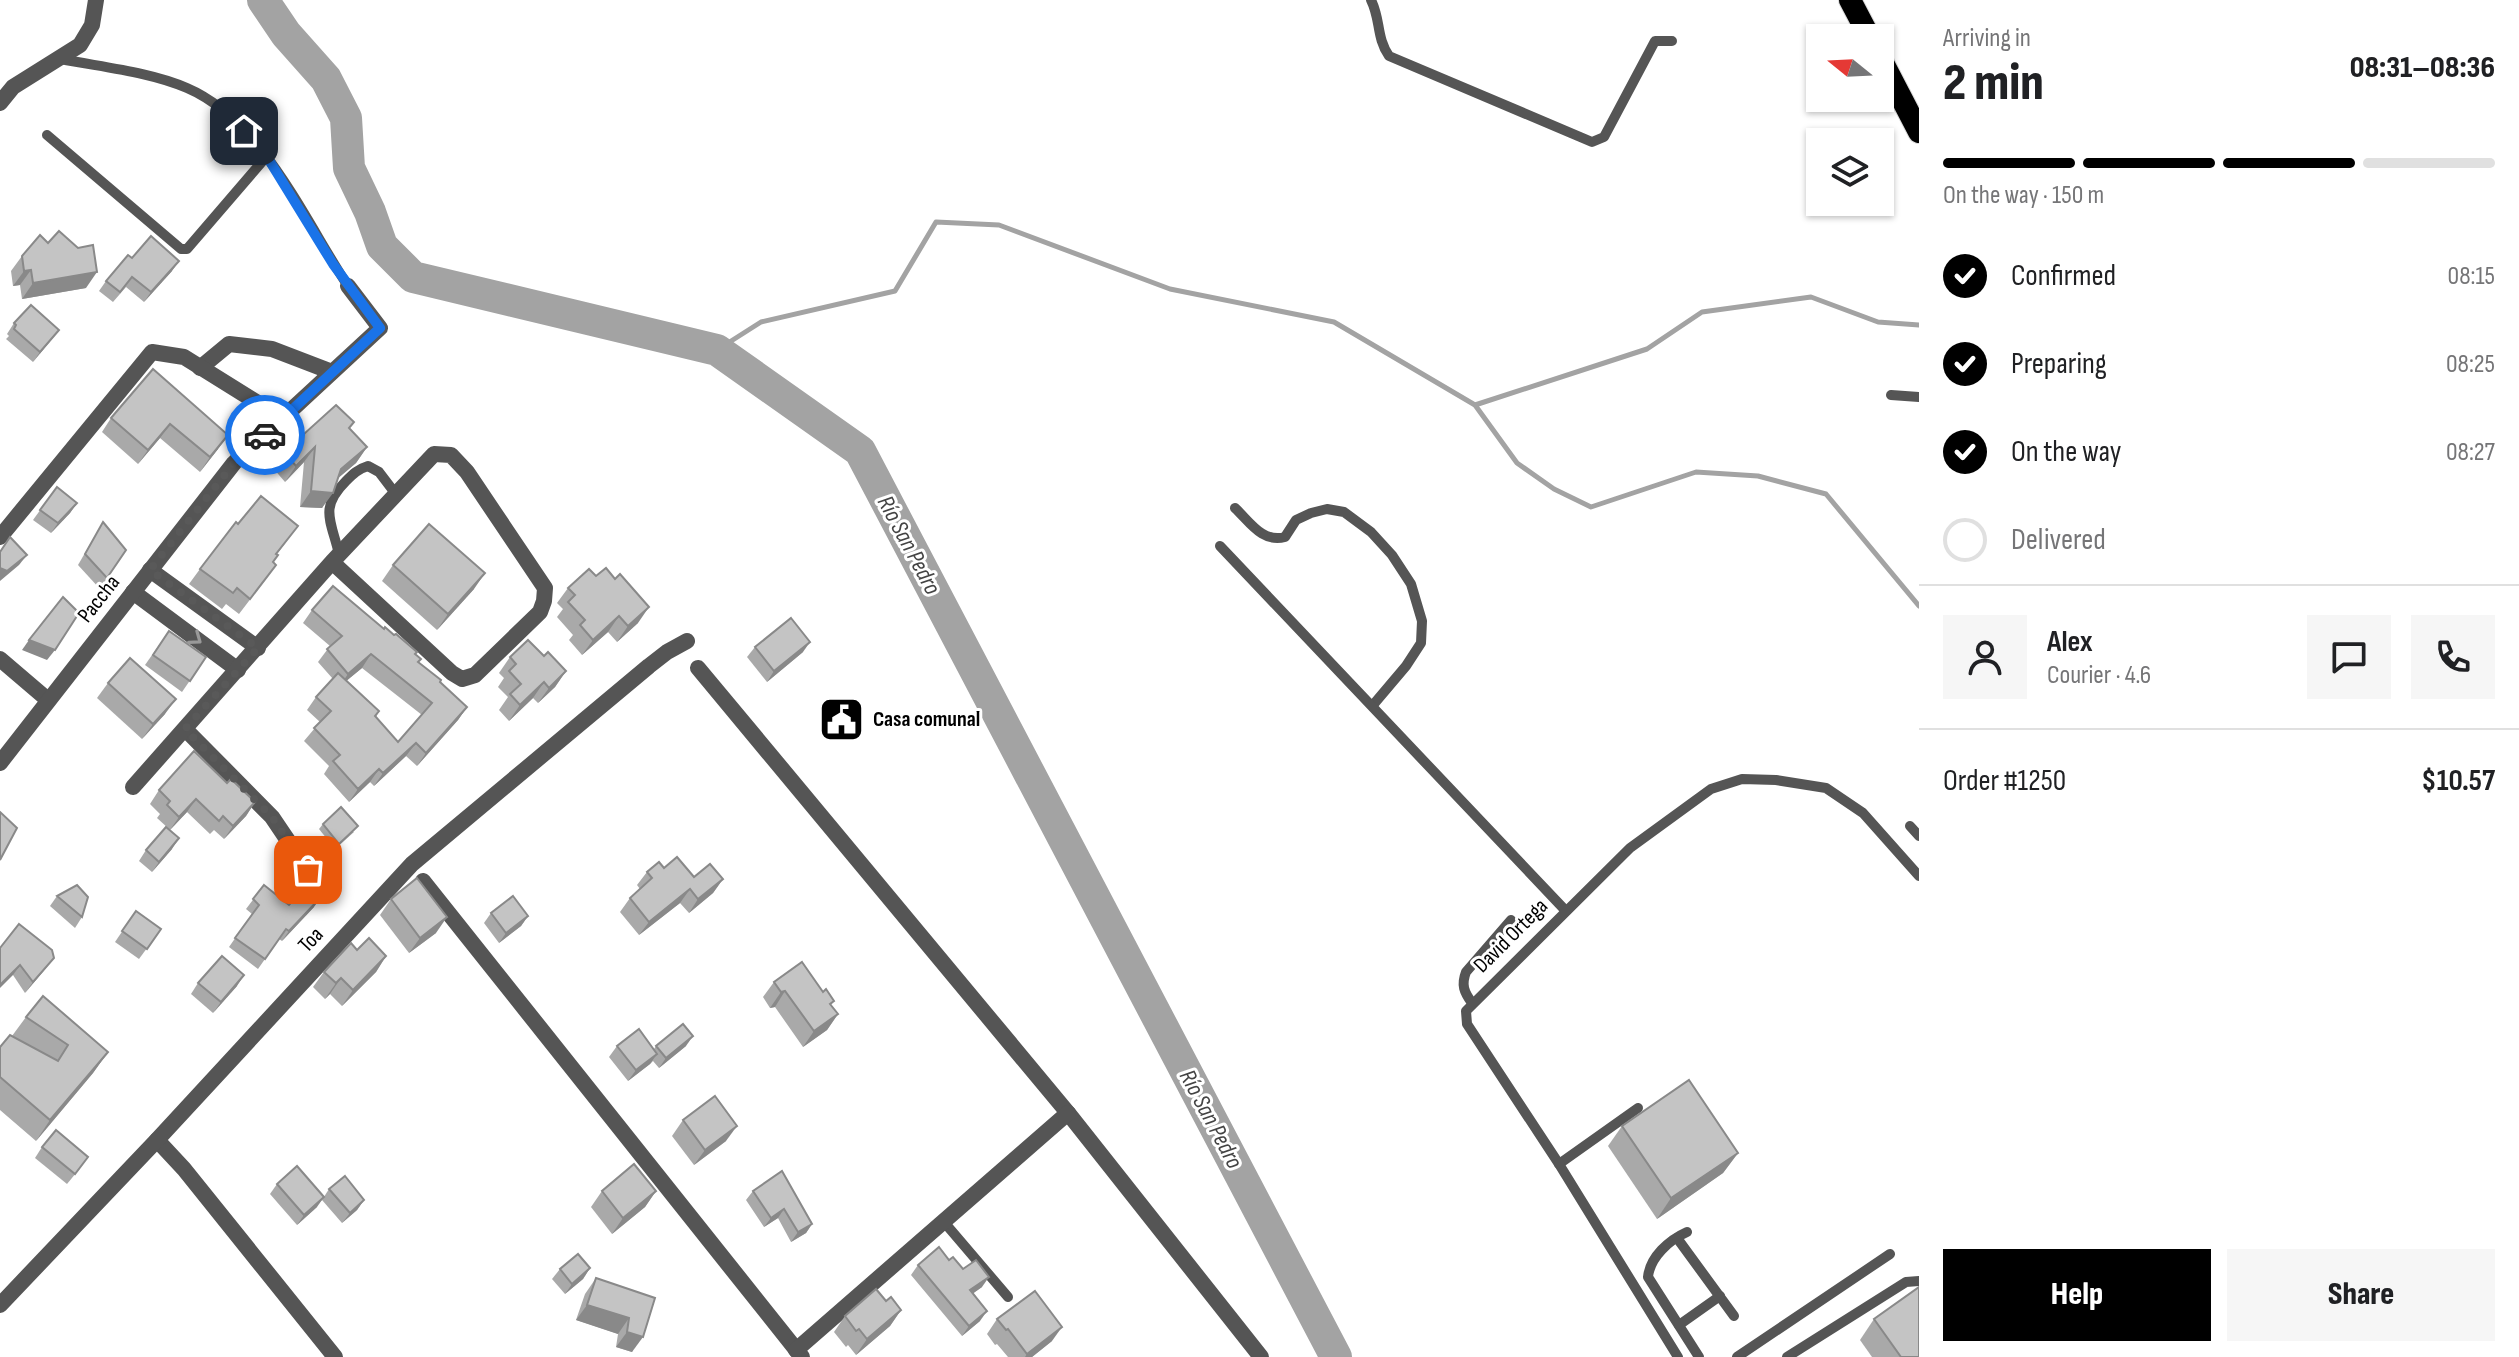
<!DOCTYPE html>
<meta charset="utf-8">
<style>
:root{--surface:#fff;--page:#f6f6f6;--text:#202124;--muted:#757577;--line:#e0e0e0;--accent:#000}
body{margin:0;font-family:"Sofia Sans Condensed",sans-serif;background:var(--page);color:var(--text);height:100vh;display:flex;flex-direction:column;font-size:30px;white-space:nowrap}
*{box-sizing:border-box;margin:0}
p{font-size:26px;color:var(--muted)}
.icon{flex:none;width:44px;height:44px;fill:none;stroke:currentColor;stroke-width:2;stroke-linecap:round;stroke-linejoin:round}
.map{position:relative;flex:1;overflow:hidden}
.drawer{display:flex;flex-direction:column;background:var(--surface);width:600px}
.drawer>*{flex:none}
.needle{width:52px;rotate:288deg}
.buttons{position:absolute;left:1806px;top:24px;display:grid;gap:16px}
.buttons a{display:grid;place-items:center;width:88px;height:88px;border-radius:0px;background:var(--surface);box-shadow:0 2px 6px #0004;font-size:40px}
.pin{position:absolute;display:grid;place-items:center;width:68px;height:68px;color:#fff;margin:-34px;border-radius:16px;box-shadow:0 4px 12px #0006}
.courier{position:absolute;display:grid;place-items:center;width:80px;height:80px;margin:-40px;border:6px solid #1a73e8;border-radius:50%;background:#fff;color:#222;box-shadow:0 2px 10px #0007}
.head em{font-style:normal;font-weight:800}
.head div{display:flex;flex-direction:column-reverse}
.head{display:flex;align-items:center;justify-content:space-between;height:136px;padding:0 24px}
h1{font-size:52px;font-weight:800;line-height:60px}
.bar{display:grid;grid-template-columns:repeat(4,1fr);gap:12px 8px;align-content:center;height:96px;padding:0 24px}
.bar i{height:10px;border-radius:6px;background:var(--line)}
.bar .active{background:var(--accent)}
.bar p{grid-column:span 4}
.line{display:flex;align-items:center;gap:20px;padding:0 24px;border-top:2px solid var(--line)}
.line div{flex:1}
.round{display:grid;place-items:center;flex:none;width:84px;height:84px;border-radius:0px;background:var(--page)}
ol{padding:0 24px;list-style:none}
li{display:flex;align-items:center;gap:24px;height:88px}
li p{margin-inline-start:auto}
li .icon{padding:8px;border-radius:50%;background:var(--accent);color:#fff;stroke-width:4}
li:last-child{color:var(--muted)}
li i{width:44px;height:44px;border:4px solid var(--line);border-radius:50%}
.cta{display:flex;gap:16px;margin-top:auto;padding:16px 24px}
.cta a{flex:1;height:92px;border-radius:0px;background:var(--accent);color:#fff;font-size:32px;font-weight:800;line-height:92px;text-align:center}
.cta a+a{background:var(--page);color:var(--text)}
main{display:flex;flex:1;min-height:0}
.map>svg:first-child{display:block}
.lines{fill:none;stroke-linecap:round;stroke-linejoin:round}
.stream{stroke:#a3a3a3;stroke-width:5}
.river{stroke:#a3a3a3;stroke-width:32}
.trunk-casing{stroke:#dbdbdb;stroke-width:24}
.service{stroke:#555;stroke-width:10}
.minor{stroke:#555;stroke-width:16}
.trunk{stroke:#000;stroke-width:22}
.wall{fill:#a9a9a9;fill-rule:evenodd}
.shaded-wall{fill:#898989}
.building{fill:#c4c4c4;stroke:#898989;stroke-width:2}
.oneway{stroke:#999}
.done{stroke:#595959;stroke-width:8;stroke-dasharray:0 14.4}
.route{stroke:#1a73e8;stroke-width:10}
.labels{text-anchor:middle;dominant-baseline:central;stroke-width:6;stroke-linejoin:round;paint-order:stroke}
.street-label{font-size:22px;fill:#000;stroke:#fff}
.poi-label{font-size:22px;font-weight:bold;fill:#000;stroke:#fff;text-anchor:start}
.water-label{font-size:24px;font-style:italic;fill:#444;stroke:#fff}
</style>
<main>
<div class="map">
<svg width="1919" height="1357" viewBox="0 0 1919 1357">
<rect width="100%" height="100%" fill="#fff"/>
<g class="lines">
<!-- stream -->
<g class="stream">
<path d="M717,350L761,322L895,291L936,222L999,225L1170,289L1334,322L1475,405L1517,463L1554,489L1591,507L1696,472L1758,476L1826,494L1919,606"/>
<path d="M1475,405L1647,349L1702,312L1811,297L1878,322L1919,325"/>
</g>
<!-- river -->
<path class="river" d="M263,0L286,34L326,79L346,118L349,168L370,212L382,246L413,277L717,350L860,451L1336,1357"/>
<defs>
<g id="trunk">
<path d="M1850,0L1870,38"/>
<path d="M1880,57L1919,132"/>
</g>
</defs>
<!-- trunk casing -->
<use href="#trunk" class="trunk-casing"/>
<!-- service -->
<g class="service">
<path d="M1371,0C1381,20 1376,37 1389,56L1592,142L1604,137L1655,41H1672"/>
<path d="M61,59C101,67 151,72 187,88C262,120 305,221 348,286"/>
<path d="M47,135L181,249H187L267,156"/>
<path d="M1891,395L1919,397"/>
<path d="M1235,508C1250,522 1262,543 1285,537L1296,520L1311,513L1327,509L1344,512L1371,532L1392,555L1411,584L1422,621L1421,643L1406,666L1373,705"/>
<path d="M1220,546L1565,910"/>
<path d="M339,554C331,520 319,508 346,481C353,474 358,469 368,466L379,472L395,493"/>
<path d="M1910,826L1919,836"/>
<path d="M1472,1003C1464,992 1461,985 1466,972L1511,920"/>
<path d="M1559,1164L1638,1108"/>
<path d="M944,1222L1008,1297"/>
<path d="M1687,1232C1669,1240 1650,1257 1648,1277L1699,1357"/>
<path d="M1677,1238L1734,1316"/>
<path d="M1679,1325L1720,1296"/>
<path d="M1678,1357L1559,1164L1467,1024L1466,1011L1630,848L1711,789L1742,779L1776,780L1826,788L1863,813L1919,876"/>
<path d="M1737,1357L1890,1254"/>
<path d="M1787,1357L1906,1282L1919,1281"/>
</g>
<!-- minor -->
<g class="minor">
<path d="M0,103L13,87L80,45L92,25L96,0"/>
<path d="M200,368L229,344L272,349L332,372"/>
<path d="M0,537L152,352L184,357L282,418"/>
<path d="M150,570L258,648"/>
<path d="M133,592L238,670"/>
<path d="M0,659L48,700"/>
<path d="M698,668L1068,1113L1261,1357"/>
<path d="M185,729L272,817L322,891"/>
<path d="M0,763L234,463L380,328L348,286"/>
<path d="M133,787L332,562L434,454L451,455L467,472L545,588L544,601L540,612L475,675L462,679L452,673L332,562"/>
<path d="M423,881L802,1357"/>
<path d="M157,1140L184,1169L335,1357"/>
<path d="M0,1305L157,1140L412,864L649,666L667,652L687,641"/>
<path d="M796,1350L1068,1113"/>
</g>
<!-- trunk -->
<use href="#trunk" class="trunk"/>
</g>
<!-- wall -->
<g class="wall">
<path d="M48,243L86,288L22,299L20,285L13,286L11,271L22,256Z"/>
<path d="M132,258L172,271L144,302L126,287L113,302L99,291L106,281Z"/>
<path d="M14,323L59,330L33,362L6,339L9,336L7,334Z"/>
<path d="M153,369L218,449L200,472L160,438L138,464L102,432L111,418Z"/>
<path d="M350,429L367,447L356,463L338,478L322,508L300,507L304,462L285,482L273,468L284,452Z"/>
<path d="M57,487L77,503L70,513L51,533L33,520Z"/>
<path d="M103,522L126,550L100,589L78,565Z"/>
<path d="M238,524L298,526L277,554L265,580L239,614L226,604L222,609L189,584L200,569Z"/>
<path d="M393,565L474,589L437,630L382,581Z"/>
<path d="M568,588L638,623L617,642L608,632L582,655L569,640L573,635L557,617L563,609L557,603Z"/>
<path d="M312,610L384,629L415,654L419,663L467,707L458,720L417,766L406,756L374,786L370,782L349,802L324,774L329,766L304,741L320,722L307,710L316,697L333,679L318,662L330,646L303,623ZM362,668L422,715L398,742L376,717L379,711L346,681Z"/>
<path d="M169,631L206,657L182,692L145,665Z"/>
<path d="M755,647L803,652L767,682L747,657Z"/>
<path d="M544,656L566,671L555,687L538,703L533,698L509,721L499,710L508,697L498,687L504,678L499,673L510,657Z"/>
<path d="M108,683L165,714L142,739L97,698Z"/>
<path d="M227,783L255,802L246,816L224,839L214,830L210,834L187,812L170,830L172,849L152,872L139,861L146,850L168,828L157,818L160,814L150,804L159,790Z"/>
<path d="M323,824L354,832L335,849L319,829Z"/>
<path d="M664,868L694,877L723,879L713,893L689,913L680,903L639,935L620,912L630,898L640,889L637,885L647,872Z"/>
<path d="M264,885L289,905L314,907L282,941L279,939L258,969L229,947L252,914L246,909Z"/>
<path d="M57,896L82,917L75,928L50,906Z"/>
<path d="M391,899L436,933L409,953L380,915Z"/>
<path d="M136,911L161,929L139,959L115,942Z"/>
<path d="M491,913L528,916L521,926L499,943L484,923Z"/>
<path d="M0,948L46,968L25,993L13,975Z"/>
<path d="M357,950L386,956L376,972L342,1006L330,994L325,999L313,987L324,972Z"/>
<path d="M774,982L823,992L834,1001L831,1005L838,1014L827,1030L803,1047L775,1007L770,1008L763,997Z"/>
<path d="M198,983L237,986L213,1013L191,994Z"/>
<path d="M26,1017L108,1052L93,1073L36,1141L0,1110V1047L12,1036Z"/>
<path d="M617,1046L654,1049L656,1046H686L659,1068L653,1061L650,1064L628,1081L609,1057Z"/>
<path d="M683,1120L726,1141L694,1165L672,1136Z"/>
<path d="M1622,1126L1738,1153L1723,1173L1657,1219L1608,1146Z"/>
<path d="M42,1147L81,1167L67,1184L35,1158Z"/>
<path d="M277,1184L317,1207L297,1225L270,1194Z"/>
<path d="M329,1189L364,1200L357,1210L342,1223L322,1200Z"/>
<path d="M602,1191H656L645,1207L612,1234L591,1207Z"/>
<path d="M753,1191L812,1224L806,1233L791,1242L778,1218L764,1227L746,1200Z"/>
<path d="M949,1260L963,1269L982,1287L973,1293L980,1321L962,1336L911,1275L918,1265Z"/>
<path d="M590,1268L583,1279L565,1294L552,1279L560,1269Z"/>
<path d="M596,1278L655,1298L632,1352L616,1347L618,1334L576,1320L585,1294Z"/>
<path d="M886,1301L901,1310L890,1326L856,1355L848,1345L846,1347L834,1332L845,1316Z"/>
<path d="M997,1319L1052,1341L1032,1357H1008L997,1344L995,1345L987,1334Z"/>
<path d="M1874,1319L1919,1357H1872L1860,1340Z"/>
</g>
<!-- shaded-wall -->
<g class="shaded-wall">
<path d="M179,261L172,271L144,302L151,292Z"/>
<path d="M31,270L20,285L13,286L24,271Z"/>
<path d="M97,272L86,288L22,299L33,283Z"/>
<path d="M59,330L51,340L33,362L40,352Z"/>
<path d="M170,424L160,438L138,464L148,450Z"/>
<path d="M228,435L218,449L200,472L210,457Z"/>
<path d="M315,447L304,462L285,482L296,466Z"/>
<path d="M367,447L356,463L330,485L341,469Z"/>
<path d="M311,491L333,493L322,508L300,507Z"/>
<path d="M77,503L70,513L51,533L58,523Z"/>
<path d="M27,555L19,565L0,581V568Z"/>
<path d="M485,573L474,589L437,630L448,614Z"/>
<path d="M649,607L638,623L617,642L628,626Z"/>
<path d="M619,616L608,632L582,655L593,640Z"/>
<path d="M29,640L55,650L47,660L22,650Z"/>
<path d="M810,642L803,652L767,682L774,671Z"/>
<path d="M371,654L362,668L339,687L348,674Z"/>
<path d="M566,671L555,687L538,703L549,688Z"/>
<path d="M544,682L533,698L509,721L520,705Z"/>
<path d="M176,699L165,714L142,739L153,724Z"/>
<path d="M467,707L458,720L417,766L426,753Z"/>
<path d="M416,743L406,756L374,786L383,773Z"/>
<path d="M379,769L370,782L349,802L358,789Z"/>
<path d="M196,799L187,812L170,830L179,817Z"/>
<path d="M255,802L246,816L224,839L233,826Z"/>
<path d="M179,838L172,849L152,872L159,862Z"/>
<path d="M723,879L713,893L689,913L698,899Z"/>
<path d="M690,889L680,903L639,935L649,922Z"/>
<path d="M321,897L314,907L282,941L289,931Z"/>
<path d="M528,916L521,926L499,943L506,933Z"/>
<path d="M447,917L436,933L409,953L420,938Z"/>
<path d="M386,956L376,972L342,1006L353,990Z"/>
<path d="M54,958L46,968L25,993L33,982Z"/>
<path d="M20,965L13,975L0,988V985Z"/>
<path d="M244,975L237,986L213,1013L221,1002Z"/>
<path d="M341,978L330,994L325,999L336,983Z"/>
<path d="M785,991L775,1007L770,1008L781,992Z"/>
<path d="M838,1014L827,1030L803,1047L814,1031Z"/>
<path d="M693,1036L686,1046L659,1068L666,1058Z"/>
<path d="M108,1052L93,1073L36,1141L50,1120Z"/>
<path d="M657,1054L650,1064L628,1081L636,1070Z"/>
<path d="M737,1126L726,1141L694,1165L705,1150Z"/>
<path d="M1738,1153L1723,1173L1657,1219L1671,1198Z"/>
<path d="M656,1191L645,1207L612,1234L623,1218Z"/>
<path d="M324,1197L317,1207L297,1225L304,1215Z"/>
<path d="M364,1200L357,1210L342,1223L350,1213Z"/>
<path d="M784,1209L778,1218L764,1227L771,1218Z"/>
<path d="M812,1224L806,1233L791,1242L798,1232Z"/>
<path d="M590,1268L583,1279L565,1294L572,1284Z"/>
<path d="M989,1277L982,1287L964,1300L970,1290Z"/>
<path d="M587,1305L629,1318L618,1334L576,1320Z"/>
<path d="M901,1310L890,1326L856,1355L867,1339Z"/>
<path d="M987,1311L980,1321L962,1336L969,1326Z"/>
<path d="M1062,1327L1052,1341L1032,1357H1025L1027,1354Z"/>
<path d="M627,1332L643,1337L632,1352L616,1347Z"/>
</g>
<!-- building -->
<g class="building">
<path d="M59,231L78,248L93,245L97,272L33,283L31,270L24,271L22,256L40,235L48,243Z"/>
<path d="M151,236L179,261L151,292L132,277L120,292L106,281L128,255L132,258Z"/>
<path d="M31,305L59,330L40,352L14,329L16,325L14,323Z"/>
<path d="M153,369L228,435L210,457L170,424L148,450L111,418Z"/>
<path d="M336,405L354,422L349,428L367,447L341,469L333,493L311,491L315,447L296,466L284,452Z"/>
<path d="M57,487L77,503L58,523L40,510Z"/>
<path d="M261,496L298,526L276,554L278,555L273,562L276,565L250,599L237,588L233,593L200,569L236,522L238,524Z"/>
<path d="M103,522L126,550L107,578L85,554Z"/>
<path d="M429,524L485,573L448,614L393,565Z"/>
<path d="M10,537L27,555L7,571L0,568V552Z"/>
<path d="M606,568L615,579L620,574L649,607L628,626L619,616L593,640L580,625L585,620L568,602L575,595L568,588L589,569L596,576Z"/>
<path d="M333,586L384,629L385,627L394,635L396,634L417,652L415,654L421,659L418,662L441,680L440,682L467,707L426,753L416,743L383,773L379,769L358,789L333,761L340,755L314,728L331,711L316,697L338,673L379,711L375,716L398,742L432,703L371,654L348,674L327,649L342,636L312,610Z"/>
<path d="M63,597L79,613L55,650L29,640Z"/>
<path d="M791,618L810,642L774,671L755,647Z"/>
<path d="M169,631L206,657L190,681L153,655Z"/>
<path d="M528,640L544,656L548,652L566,671L549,688L544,682L520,705L510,694L521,684L509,671L516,664L510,657Z"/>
<path d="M130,658L176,699L153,724L108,683Z"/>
<path d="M194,751L227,783L231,779L255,802L233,826L223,816L219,821L196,799L179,817L167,805L170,801L159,790Z"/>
<path d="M341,807L358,826L339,844L323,824Z"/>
<path d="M0,812L17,828L0,860Z"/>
<path d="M166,827L179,838L159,862L146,850Z"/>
<path d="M677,857L694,877L710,864L723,879L698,899L690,889L649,922L630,898L652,878L647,872L659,862L664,868Z"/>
<path d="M417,878L447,917L420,938L391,899Z"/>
<path d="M77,885L88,897L82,917L57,896Z"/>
<path d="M264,885L289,905L308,885L321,897L289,931L286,929L265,959L235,938L259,905L253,899Z"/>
<path d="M513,896L528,916L506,933L491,913Z"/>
<path d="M136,911L161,929L147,949L122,931Z"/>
<path d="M19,924L52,950L54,958L33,982L20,965L0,985V948Z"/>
<path d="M369,938L386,956L353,990L341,978L336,983L324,972L351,943L357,950Z"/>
<path d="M222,956L244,975L221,1002L198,983Z"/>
<path d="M802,962L823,992L826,989L834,1001L830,1004L838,1014L814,1031L785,991L781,992L774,982Z"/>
<path d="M43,996L108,1052L50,1120L0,1077V1047L10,1035L58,1061L68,1045L26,1017Z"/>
<path d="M683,1024L693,1036L666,1058L656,1046Z"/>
<path d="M639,1029L657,1054L636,1070L617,1046Z"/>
<path d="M1689,1080L1738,1153L1671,1198L1622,1126Z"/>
<path d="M715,1096L737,1126L705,1150L683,1120Z"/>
<path d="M56,1130L88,1157L75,1174L42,1147Z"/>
<path d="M634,1164L656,1191L623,1218L602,1191Z"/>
<path d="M297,1166L324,1197L304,1215L277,1184Z"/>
<path d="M782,1171L812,1224L798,1232L784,1209L771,1218L753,1191Z"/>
<path d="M345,1176L364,1200L350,1213L329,1189Z"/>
<path d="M939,1247L949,1260L953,1257L963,1269L976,1260L989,1277L970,1290L987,1311L969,1326L918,1265Z"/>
<path d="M578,1254L590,1268L572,1284L560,1269Z"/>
<path d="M596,1278L655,1298L643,1337L627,1332L629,1318L587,1305Z"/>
<path d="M1919,1287V1357H1901L1874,1319Z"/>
<path d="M876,1289L886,1301L891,1297L901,1310L867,1339L859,1329L856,1331L845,1316Z"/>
<path d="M1035,1291L1062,1327L1027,1354L1008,1329L1006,1330L997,1319Z"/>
</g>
<!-- one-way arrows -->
<defs><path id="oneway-chevron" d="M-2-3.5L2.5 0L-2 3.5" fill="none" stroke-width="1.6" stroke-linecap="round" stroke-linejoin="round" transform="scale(2)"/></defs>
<use class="oneway" href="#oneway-chevron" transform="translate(196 639) rotate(36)"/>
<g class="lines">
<!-- done -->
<path class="done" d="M265,435L234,463L150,570L258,648L185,729L272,817L308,870"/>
<!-- route -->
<path class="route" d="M244,131L261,147L333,264L380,328L265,435"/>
</g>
<!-- icons -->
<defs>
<symbol id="civic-square" viewBox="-11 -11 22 22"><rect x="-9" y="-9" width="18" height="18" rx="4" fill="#000" stroke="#fff"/><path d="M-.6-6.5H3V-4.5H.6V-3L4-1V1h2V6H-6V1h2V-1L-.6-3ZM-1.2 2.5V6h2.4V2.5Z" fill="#fff"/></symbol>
</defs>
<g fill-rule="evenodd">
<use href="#civic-square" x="816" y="694" width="51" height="51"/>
</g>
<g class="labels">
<!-- street labels -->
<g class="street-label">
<text transform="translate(99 599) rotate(-52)">Paccha</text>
<text transform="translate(1511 936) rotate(-45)">David Ortega</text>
<text transform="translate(311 940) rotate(-47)">Toa</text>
</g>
<!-- poi labels -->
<g class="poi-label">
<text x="873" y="719">Casa comunal</text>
</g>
<!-- water labels -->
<g class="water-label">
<text transform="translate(909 545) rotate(62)">Río San Pedro</text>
<text transform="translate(1211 1119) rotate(62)">Río San Pedro</text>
</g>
</g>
</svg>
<div class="buttons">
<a><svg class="needle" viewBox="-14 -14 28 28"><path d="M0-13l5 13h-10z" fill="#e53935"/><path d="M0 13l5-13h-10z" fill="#757577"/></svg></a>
<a><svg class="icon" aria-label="layers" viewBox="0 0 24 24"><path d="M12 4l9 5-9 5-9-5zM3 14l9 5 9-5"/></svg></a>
</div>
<div class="pin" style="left:308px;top:870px;background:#ea580c"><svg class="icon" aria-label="bag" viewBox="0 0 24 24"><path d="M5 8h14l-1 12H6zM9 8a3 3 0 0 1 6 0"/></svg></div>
<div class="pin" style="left:244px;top:131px;background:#1f2937"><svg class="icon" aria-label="home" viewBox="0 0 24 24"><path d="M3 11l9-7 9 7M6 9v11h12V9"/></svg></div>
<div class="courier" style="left:265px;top:435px"><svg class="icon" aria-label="car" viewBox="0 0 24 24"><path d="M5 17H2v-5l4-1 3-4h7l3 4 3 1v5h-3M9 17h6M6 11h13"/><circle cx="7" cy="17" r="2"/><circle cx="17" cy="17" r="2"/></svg></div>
</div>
<section class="drawer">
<div class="head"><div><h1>2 min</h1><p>Arriving in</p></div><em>08:31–08:36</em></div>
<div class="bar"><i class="active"></i><i class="active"></i><i class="active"></i><i></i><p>On the way · 150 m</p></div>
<ol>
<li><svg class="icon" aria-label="check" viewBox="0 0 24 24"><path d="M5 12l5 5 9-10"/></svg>Confirmed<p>08:15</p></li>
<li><svg class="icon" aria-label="check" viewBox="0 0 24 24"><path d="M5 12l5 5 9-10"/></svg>Preparing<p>08:25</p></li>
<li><svg class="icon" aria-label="check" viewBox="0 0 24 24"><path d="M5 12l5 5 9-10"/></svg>On the way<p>08:27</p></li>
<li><i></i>Delivered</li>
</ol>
<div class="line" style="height:144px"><a class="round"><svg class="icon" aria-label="person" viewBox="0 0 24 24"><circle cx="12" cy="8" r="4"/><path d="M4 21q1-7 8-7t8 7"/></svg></a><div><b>Alex</b><p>Courier · 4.6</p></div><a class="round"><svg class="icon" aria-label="chat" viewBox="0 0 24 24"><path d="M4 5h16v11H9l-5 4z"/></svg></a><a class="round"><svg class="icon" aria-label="phone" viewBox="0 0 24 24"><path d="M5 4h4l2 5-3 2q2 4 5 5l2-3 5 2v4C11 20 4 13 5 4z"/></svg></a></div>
<div class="line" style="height:104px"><div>Order #1250</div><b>$10.57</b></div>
<div class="cta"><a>Help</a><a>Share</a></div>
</section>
</main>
